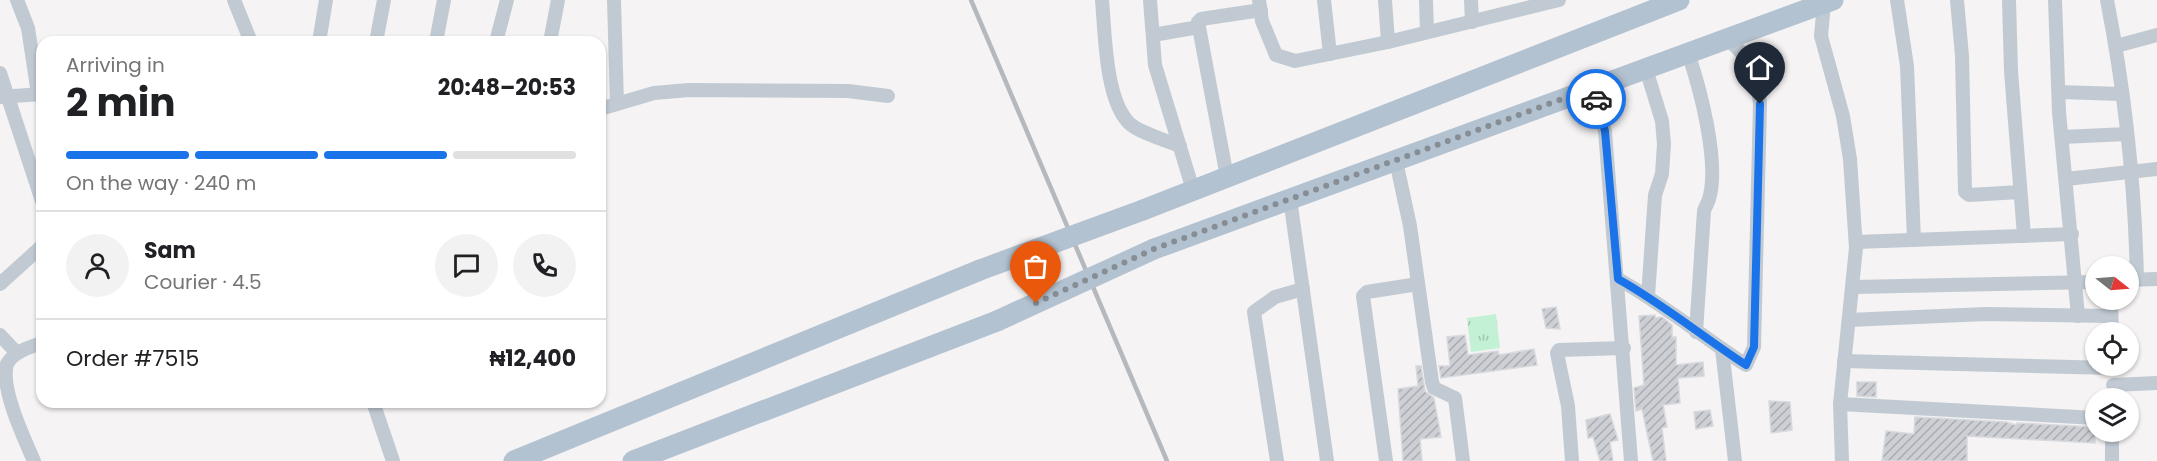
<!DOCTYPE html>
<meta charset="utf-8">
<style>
:root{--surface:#fff;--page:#f2f2f2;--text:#202124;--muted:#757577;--line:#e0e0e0;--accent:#1a73e8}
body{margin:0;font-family:Poppins,sans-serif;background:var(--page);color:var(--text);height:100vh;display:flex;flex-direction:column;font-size:22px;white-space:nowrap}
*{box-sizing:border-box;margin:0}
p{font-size:20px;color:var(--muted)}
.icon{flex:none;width:33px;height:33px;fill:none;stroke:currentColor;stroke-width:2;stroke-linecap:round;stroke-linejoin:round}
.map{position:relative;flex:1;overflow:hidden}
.side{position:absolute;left:36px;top:36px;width:570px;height:372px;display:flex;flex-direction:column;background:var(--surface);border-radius:18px;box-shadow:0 2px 4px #0004}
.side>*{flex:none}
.needle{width:39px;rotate:107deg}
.buttons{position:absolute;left:2085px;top:256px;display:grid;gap:12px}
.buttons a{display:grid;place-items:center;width:54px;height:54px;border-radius:50%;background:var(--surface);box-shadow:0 2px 4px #0004;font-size:30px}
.pin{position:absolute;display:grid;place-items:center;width:51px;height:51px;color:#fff;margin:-62px -26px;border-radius:50% 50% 50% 0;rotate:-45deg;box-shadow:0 0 6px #0007}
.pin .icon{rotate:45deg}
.courier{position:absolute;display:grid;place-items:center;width:60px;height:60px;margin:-30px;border:4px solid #1a73e8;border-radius:50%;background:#fff;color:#222;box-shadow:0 2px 8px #0007}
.summary em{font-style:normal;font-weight:700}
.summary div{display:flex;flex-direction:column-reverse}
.summary{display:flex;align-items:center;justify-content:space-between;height:102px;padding:0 30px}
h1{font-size:39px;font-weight:700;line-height:45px}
.bar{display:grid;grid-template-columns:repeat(4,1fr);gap:9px 6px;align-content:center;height:72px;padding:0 30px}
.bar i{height:8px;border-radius:4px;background:var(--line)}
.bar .active{background:var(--accent)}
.bar p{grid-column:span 4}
.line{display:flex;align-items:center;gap:15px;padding:0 30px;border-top:2px solid var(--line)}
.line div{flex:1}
.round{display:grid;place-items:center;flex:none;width:63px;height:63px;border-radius:32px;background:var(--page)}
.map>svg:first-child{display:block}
.grass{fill:url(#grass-tufts)}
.building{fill:url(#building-hatch);stroke:#d7d9de;stroke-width:1.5}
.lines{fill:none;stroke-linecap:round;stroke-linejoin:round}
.minor{stroke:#c1cad2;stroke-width:14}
.primary{stroke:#b3c2d1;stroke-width:21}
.rail{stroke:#b5b8bd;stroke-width:4.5}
.primary-bridge{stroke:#b3c2d1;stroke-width:21}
.done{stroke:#868d94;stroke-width:6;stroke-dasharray:0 10.8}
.route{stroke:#1a73e8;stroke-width:8}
</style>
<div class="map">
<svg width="2157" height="461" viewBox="0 0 2157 461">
<defs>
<pattern id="grass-tufts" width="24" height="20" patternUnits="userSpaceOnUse" patternTransform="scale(1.5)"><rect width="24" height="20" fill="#c3f1d5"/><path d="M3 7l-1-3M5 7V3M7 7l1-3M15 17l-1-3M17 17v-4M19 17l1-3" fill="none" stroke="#a0c6b0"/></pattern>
<pattern id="building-hatch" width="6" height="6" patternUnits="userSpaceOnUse" patternTransform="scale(1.5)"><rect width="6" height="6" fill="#cdcfd5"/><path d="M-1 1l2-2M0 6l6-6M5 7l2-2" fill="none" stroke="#a8abb0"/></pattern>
</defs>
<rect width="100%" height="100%" fill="#f5f3f3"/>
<!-- grass -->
<path class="grass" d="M1496,314L1500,348L1471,352L1467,318Z"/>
<!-- building -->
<g class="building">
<path d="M1556,307L1560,329L1546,328L1542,309Z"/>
<path d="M1655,315V318L1662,317L1672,325V337H1676V365L1703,362L1704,376L1678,378L1680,403L1663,405L1667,427L1662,428L1666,461H1653L1642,409L1636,411L1634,388L1644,385L1639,316Z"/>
<path d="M1465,335L1468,355L1498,351L1499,355L1534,349L1537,365L1441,378L1439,366H1450L1447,337Z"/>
<path d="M1416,366H1421L1425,391L1434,398L1441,437L1420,439L1422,461H1403L1398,389L1418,386Z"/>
<path d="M1857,382H1876V397L1857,396Z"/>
<path d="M1769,401L1790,402L1792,430L1771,433Z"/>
<path d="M1710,410L1713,426L1696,429L1694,412Z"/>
<path d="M1610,414L1618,440L1610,442L1613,461H1600L1593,437L1588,438L1586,420Z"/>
<path d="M1915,417L2006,422L2016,425L2017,423L2095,427V443L1967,436V461H1882L1886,431L1914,434Z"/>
</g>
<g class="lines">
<!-- minor -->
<g class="minor">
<path d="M17,0L28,28L38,94"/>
<path d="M234,0L251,42"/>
<path d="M614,0L617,104"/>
<path d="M1102,0C1105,32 1105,99 1129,123C1138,132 1167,141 1180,146"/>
<path d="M1150,0L1155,65L1193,190"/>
<path d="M1259,0L1262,21L1276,55L1295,61L1388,42L1559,0"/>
<path d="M1324,0L1330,54"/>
<path d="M1385,0L1388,42"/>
<path d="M1426,0L1427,32"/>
<path d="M1471,0L1472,22"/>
<path d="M1897,0L1907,66L1914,240"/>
<path d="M1957,0L1962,56L1965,192L1969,195L2020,192"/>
<path d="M2009,0L2011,71L2024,236"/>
<path d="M2055,0L2059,112L2078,316"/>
<path d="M2107,0C2125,92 2135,186 2137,280"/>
<path d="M1824,4L1821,36L1843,116L1850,159L1856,248L1840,404L1842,461"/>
<path d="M1153,35L1199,27"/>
<path d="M319,42L326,0"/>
<path d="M376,42L384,0"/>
<path d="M436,42L444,0"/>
<path d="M496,42L507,0"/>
<path d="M550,42L558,0"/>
<path d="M2116,46L2157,35"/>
<path d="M1688,53C1700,88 1720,163 1709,199C1708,203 1705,207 1704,211L1696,332"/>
<path d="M1646,69L1662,121L1664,144L1662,174L1655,195L1648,296"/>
<path d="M0,73L42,201"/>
<path d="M1592,89L1605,131L1631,461"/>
<path d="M2059,92L2122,94"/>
<path d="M0,97L42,94"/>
<path d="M600,109L654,93L689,90L848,91L888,96"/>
<path d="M2062,137L2127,134"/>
<path d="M1396,161L1410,226L1432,382L1434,388L1455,398L1463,461"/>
<path d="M1227,177L1198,22L1201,19L1261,10"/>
<path d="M2066,179L2157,169"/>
<path d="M1290,199L1327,461"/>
<path d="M1856,242L2072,234"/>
<path d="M1618,279C1663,304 1703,337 1746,365L1754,347L1760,104L1756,67L1728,39"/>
<path d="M2128,280L2157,279"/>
<path d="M0,284L42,246"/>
<path d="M1854,287L2096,282"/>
<path d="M2111,300L2112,333"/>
<path d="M1849,320L1986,314L2111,316"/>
<path d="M0,335L17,353"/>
<path d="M1722,349L1735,461"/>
<path d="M1844,361L2112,368"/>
<path d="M2113,385L2157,383"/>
<path d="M373,402L393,461"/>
<path d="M1840,404L2096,418"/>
<path d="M34,461C24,438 0,388 7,364C13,352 30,347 42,343"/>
<path d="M1277,461L1254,312L1275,297L1303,289"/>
<path d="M1386,461L1363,296L1367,292L1418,284"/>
<path d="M1572,461L1568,406L1557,353L1559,350L1624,348"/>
<path d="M2112,461V432"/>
</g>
<!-- primary -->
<g class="primary">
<path d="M1143,210L1679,0"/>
<path d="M1154,249L1833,0"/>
<path d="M514,461L980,270"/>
<path d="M633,461L997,321"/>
</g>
<!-- rail -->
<path class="rail" d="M971,0L1167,461"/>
<!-- primary-bridge -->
<g class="primary-bridge">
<path d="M980,270L1143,210"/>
<path d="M997,321L1154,249"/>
</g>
</g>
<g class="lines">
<!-- done -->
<path class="done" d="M1036,303L1154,249L1592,88L1596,99"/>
<!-- route -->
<path class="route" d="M1596,99L1605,131L1618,279C1663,304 1703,337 1746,365L1754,347L1760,104"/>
</g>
</svg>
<div class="buttons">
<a><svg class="needle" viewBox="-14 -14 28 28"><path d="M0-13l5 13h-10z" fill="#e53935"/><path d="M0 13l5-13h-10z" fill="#757577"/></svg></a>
<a><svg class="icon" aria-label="locate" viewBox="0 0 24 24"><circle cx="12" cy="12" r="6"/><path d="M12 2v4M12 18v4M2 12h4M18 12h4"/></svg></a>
<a><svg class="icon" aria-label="layers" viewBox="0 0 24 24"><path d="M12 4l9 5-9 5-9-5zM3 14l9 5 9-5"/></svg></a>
</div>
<div class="pin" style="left:1036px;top:303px;background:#ea580c"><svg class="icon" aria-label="bag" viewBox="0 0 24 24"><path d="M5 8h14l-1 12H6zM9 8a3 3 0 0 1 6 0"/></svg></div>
<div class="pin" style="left:1760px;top:104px;background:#1f2937"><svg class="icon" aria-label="home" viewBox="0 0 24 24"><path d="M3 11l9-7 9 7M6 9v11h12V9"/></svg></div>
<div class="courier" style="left:1596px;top:99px"><svg class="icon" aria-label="car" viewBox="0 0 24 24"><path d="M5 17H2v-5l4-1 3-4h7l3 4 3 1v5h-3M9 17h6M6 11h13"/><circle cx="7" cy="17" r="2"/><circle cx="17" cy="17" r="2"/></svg></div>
<section class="side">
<div class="summary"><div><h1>2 min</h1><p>Arriving in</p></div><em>20:48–20:53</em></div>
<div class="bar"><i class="active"></i><i class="active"></i><i class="active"></i><i></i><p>On the way · 240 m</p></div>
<div class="line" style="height:108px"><a class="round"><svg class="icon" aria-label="person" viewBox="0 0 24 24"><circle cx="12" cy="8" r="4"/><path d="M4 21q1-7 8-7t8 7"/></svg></a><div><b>Sam</b><p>Courier · 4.5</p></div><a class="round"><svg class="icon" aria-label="chat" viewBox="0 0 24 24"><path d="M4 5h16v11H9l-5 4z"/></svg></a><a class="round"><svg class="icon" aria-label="phone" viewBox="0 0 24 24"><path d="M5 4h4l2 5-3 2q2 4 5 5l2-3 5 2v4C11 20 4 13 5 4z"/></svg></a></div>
<div class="line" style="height:78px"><div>Order #7515</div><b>₦12,400</b></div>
</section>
</div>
